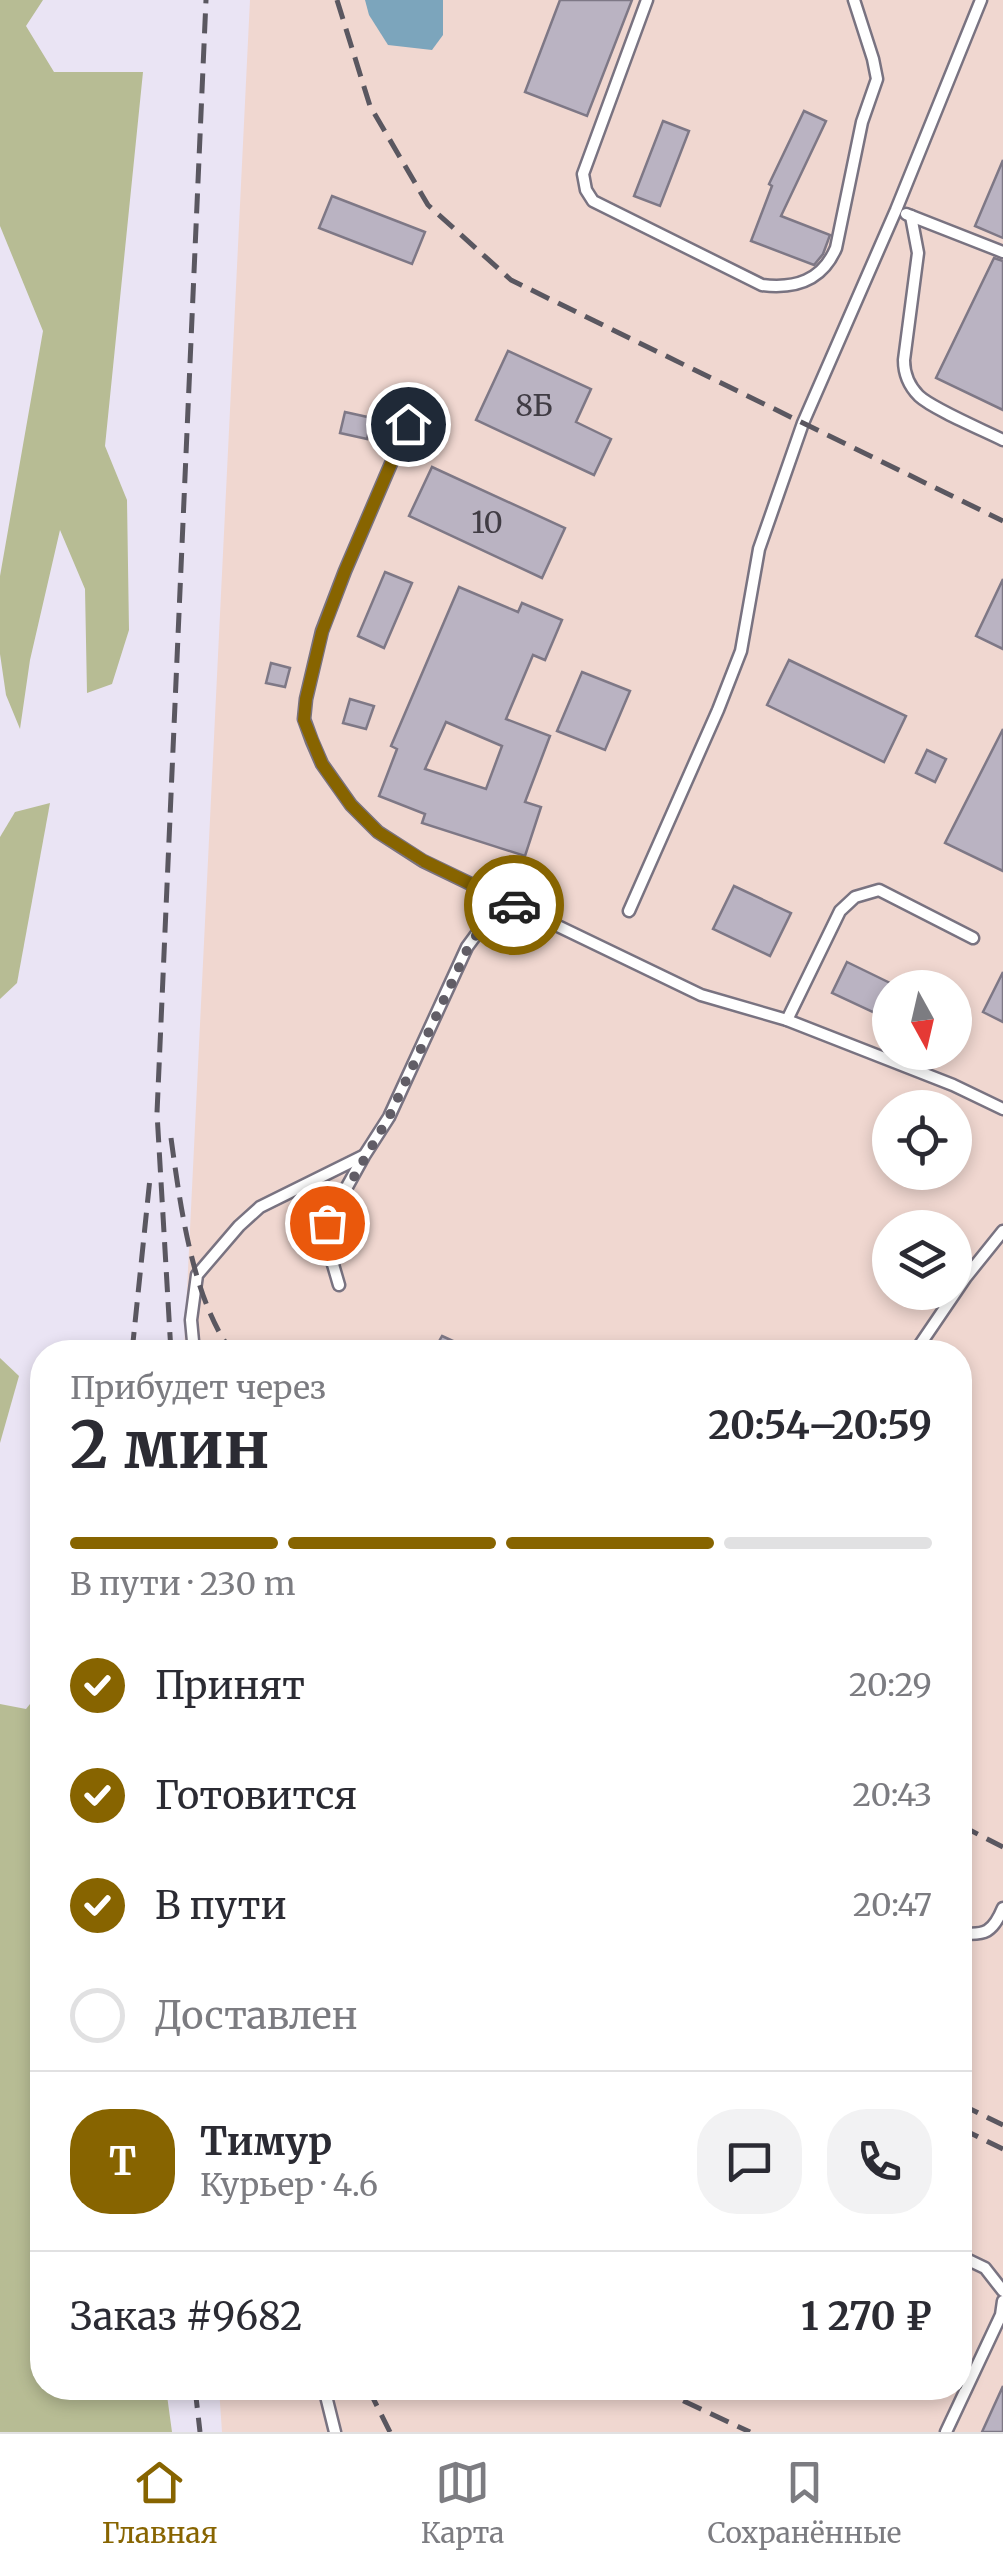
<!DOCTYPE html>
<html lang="ru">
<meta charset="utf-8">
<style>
:root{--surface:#fff;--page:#f2f2f3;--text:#2b2b33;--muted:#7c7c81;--line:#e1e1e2;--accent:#876400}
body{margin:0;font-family:Merriweather,serif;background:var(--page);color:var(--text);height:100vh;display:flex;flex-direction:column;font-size:38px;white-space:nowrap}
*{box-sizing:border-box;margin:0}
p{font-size:32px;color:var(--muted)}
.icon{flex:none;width:55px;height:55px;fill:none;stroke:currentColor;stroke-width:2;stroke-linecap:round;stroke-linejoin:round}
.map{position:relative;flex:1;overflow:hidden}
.details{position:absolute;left:30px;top:1340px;width:942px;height:1060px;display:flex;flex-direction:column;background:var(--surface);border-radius:40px;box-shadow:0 5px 15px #0003}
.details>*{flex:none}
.needle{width:65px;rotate:172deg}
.controls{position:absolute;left:872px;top:970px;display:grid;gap:20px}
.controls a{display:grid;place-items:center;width:100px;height:100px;border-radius:50%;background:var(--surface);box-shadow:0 5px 15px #0003;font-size:50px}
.pin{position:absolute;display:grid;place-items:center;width:85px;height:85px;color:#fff;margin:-42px;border:5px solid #fff;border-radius:50%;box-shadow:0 2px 10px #0007}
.courier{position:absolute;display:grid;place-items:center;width:100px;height:100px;margin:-50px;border:8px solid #876400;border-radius:50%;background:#fff;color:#222;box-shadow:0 2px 12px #0007}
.summary em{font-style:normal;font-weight:700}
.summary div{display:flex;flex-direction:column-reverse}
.summary{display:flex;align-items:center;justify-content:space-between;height:170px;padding:0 40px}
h1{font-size:65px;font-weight:700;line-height:75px}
.bar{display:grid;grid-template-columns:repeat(4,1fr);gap:15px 10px;align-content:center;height:120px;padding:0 40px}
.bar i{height:12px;border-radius:8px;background:var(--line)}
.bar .selected{background:var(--accent)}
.bar p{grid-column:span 4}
.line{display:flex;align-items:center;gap:25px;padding:0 40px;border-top:2px solid var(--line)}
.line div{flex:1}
.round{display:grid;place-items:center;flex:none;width:105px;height:105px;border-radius:40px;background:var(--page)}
ol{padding:0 40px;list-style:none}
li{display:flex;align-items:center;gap:30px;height:110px}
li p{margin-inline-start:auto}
li .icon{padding:10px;border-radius:50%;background:var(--accent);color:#fff;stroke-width:4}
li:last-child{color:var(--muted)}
li i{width:55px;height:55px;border:5px solid var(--line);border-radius:50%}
.menu{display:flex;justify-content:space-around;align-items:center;height:140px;border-top:2px solid var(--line);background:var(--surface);font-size:28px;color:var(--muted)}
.menu a{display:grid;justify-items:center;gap:5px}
.menu .selected{color:var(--accent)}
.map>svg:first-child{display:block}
.industrial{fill:#f0d7d0;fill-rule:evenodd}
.green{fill:#b7bc94}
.water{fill:#7ca5bc}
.building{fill:#bab3c2;stroke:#7e7886;stroke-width:2.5;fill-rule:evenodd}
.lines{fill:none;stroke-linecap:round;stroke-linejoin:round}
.lane-casing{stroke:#797381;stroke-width:15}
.lane{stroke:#fff;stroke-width:10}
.rail{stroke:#5a5760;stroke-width:5;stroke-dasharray:20 10;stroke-linecap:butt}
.done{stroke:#615d66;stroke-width:10;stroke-dasharray:0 18}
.route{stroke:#876400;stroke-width:12}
.labels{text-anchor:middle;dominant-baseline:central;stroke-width:9;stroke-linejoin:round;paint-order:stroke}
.number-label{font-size:30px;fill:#403c44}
</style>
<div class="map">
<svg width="1003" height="2432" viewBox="0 0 1003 2432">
<rect width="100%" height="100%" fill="#eae4f4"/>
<!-- industrial -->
<path class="industrial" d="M250,0H1003V2432H222L219,2388H960V1352H184ZM890,988H955V1052H890ZM890,1108H955V1172H890ZM890,1228H955V1292H890Z"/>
<!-- green -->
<g class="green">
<path d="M0,0H43L26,26L54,72H143L105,446L127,500L129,630L112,684L87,693L85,589L60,530L30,660L20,729L6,695L0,654V576L43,331L0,226Z"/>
<path d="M50,803L17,983L0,999V837L15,812Z"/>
<path d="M0,1358L19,1376L0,1443Z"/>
<path d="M42,1689V2388H166L172,2432H0V1704L26,1709Z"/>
</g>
<!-- water -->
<path class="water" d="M365,0H443V35L432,50L388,45L369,15Z"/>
<!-- building -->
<g class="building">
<path d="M560,0H632L587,116L525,92Z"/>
<path d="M804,111L826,121L781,216L830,235L823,254L814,265L751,241L772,186L769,184Z"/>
<path d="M663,121L689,131L660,206L634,196Z"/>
<path d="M1003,160V238L975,226Z"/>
<path d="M332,196L425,232L412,264L319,228Z"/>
<path d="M994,258L1003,261V410L936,378Z"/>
<path d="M508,351L591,389L576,422L611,439L594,475L476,420Z"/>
<path d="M345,412L372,418L367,439L340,433Z"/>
<path d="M432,467L565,528L542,578L409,516Z"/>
<path d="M385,572L412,583L384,648L358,636Z"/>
<path d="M1003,579V649L976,636Z"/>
<path d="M459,587L518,612L522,603L562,620L545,660L533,655L506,719L550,736L525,802L541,807L525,856L422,823L425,814L379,796L397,749L391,746ZM446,722L502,746L486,789L425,769Z"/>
<path d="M789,660L906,716L884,762L767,705Z"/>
<path d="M271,663L290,668L285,687L266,683Z"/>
<path d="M582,672L630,691L605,750L557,731Z"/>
<path d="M350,699L374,706L366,729L343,723Z"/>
<path d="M1003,729V871L945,843Z"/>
<path d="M927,750L946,759L935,782L916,773Z"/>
<path d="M734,886L791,913L770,956L713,929Z"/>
<path d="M847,962L890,983V1020L832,993Z"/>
<path d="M1003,972V1022L983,1012Z"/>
<path d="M442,1336L477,1352H433Z"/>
<path d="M1003,2386V2432H982Z"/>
</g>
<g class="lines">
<defs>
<g id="lane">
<path d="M647,0L583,174L586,190L593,201L762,285C795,289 822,281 836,248L862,122L877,79L873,59L854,0"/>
<path d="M906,214L1003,252"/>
<path d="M911,216L918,253L904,360C904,373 909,386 919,396C933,409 983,430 1003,440"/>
<path d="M408,424L345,571L322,631L306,699L304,719L312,741L322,764L351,805L378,832L423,861L701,995L787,1020L953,1085L1003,1109"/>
<path d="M629,911L718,710L741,651L759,549L803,423L896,210L981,0"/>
<path d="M787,1020L840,911L855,897L879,890L973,938"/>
<path d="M339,1285L327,1244V1223L364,1156L389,1117L467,947L481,928L516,904"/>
<path d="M194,1352L191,1320L197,1275L239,1226L260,1207L363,1156"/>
<path d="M915,1352L966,1277L1003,1231"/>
<path d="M960,1933C985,1936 993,1932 1003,1908"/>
<path d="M960,2256L985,2268L1003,2291"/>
<path d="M324,2388L335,2432"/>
<path d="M946,2432L1001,2315L1003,2301"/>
</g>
</defs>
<!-- lane casing -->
<use href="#lane" class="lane-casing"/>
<!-- lane -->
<use href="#lane" class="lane"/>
<!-- rail -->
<g class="rail">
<path d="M337,0L370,106L428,205L511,280L1003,521"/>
<path d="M171,1138C180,1203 192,1299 232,1352"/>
<path d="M132,1352L150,1178"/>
<path d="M171,1352L157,1113L206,0"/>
<path d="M960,1825L1003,1847"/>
<path d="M960,2104L1003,2125"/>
<path d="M960,2128L1003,2149"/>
<path d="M960,2386L962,2387"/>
<path d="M195,2388L200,2432"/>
<path d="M368,2388L390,2432"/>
<path d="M656,2388L750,2432"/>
</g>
</g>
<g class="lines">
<!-- done -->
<path class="done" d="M327,1223L389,1117L468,948L481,928L514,905"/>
<!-- route -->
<path class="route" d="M408,424L345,571L322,632L306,699L304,720L322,764L351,805L378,832L424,861L514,905"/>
</g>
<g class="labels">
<!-- number labels -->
<g class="number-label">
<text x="534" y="405">8Б</text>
<text x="487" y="522">10</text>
</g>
</g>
</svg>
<div class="controls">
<a><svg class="needle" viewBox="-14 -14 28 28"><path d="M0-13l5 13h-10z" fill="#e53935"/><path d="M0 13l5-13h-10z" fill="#7c7c81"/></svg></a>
<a><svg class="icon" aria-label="locate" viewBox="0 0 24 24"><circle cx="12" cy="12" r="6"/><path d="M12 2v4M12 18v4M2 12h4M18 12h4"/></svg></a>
<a><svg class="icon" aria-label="layers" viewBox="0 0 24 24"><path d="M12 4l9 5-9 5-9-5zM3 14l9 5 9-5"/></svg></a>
</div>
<div class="pin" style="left:327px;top:1223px;background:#ea580c"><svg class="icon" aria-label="bag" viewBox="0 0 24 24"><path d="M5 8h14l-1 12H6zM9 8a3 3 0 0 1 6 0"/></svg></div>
<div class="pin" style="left:408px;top:424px;background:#1f2937"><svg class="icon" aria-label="home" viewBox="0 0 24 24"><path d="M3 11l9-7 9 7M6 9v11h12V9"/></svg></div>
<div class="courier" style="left:514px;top:905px"><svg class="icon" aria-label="car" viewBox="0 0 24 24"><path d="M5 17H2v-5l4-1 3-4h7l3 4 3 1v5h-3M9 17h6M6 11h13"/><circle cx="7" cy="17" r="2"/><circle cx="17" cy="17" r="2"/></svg></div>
<section class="details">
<div class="summary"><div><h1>2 мин</h1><p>Прибудет через</p></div><em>20:54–20:59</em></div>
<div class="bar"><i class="selected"></i><i class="selected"></i><i class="selected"></i><i></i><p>В пути · 230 m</p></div>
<ol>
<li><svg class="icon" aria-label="check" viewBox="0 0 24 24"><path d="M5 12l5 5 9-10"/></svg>Принят<p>20:29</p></li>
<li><svg class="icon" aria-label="check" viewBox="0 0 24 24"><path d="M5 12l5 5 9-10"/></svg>Готовится<p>20:43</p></li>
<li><svg class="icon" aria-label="check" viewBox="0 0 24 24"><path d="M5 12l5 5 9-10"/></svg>В пути<p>20:47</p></li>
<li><i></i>Доставлен</li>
</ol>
<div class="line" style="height:180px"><b class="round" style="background:var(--accent);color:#fff">Т</b><div><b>Тимур</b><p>Курьер · 4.6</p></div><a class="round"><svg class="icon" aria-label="chat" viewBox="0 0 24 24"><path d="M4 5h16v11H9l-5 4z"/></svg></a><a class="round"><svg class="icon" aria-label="phone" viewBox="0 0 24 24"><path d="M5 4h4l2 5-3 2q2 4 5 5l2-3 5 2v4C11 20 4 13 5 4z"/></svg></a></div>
<div class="line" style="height:130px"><div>Заказ #9682</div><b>1 270 ₽</b></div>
</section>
</div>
<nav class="menu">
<a class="selected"><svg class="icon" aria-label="home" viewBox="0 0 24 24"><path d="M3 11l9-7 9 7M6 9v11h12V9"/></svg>Главная</a>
<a><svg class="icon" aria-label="map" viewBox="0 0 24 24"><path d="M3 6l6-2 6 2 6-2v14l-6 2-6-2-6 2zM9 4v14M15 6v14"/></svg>Карта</a>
<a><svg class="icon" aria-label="saved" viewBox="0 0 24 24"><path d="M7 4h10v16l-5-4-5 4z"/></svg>Сохранённые</a>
</nav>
